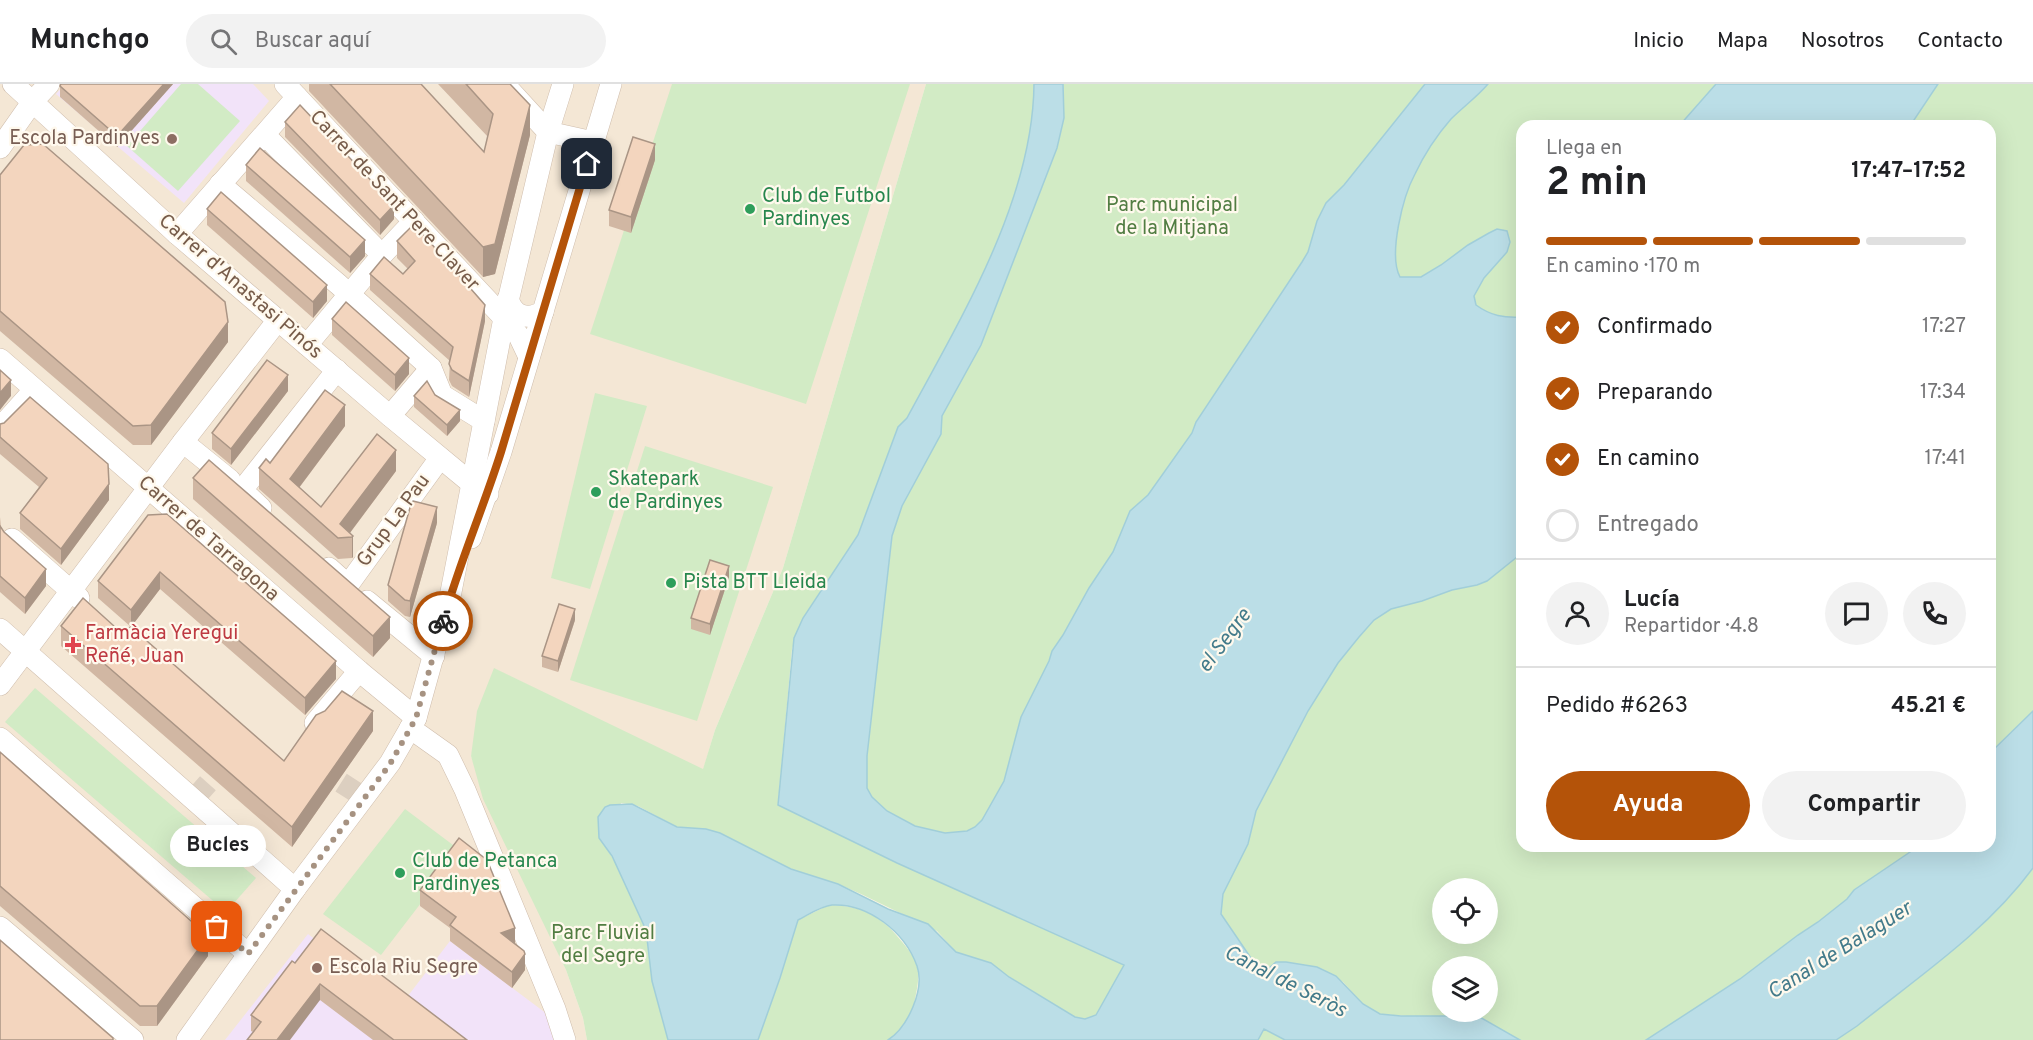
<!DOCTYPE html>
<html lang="es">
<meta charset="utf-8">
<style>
:root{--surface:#fff;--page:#f2f2f2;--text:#202124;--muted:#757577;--line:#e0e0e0;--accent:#b45309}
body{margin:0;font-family:Overpass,sans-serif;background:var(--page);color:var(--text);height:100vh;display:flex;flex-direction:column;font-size:22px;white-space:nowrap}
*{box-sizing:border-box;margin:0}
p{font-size:20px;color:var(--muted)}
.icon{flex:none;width:33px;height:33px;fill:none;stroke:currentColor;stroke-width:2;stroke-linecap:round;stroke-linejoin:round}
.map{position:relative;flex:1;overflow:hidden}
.side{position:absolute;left:1516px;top:36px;width:480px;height:732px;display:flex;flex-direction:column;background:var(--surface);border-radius:18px;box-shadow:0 6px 24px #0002}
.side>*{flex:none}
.controls{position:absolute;left:1432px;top:794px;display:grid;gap:12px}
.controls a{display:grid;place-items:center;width:66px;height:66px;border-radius:50%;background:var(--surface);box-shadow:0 6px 24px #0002;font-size:30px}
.pin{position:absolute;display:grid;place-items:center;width:51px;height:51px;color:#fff;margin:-26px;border-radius:12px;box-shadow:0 3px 9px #0006}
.courier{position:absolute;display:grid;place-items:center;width:60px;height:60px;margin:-30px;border:4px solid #b45309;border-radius:50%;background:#fff;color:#222;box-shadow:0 2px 8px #0007}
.bubble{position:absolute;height:42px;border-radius:21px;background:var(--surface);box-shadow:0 6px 24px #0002;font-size:20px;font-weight:700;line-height:42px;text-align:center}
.head em{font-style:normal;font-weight:700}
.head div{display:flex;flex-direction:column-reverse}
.head{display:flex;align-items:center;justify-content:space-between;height:102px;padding:0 30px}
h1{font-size:39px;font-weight:700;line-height:45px}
.bar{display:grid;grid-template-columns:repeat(4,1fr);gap:9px 6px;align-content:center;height:72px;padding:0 30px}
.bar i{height:8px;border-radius:4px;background:var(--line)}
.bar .on{background:var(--accent)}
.bar p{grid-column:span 4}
.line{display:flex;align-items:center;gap:15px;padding:0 30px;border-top:2px solid var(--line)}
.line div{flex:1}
.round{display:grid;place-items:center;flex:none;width:63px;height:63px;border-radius:32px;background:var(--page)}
ol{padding:0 30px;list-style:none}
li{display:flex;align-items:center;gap:18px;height:66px}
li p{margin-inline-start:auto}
li .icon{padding:6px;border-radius:50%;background:var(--accent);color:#fff;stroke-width:4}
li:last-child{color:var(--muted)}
li i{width:33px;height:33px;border:3px solid var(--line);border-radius:50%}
.button{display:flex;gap:12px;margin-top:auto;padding:12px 30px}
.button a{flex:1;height:69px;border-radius:36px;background:var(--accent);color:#fff;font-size:24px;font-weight:700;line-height:69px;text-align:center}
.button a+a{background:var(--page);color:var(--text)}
header{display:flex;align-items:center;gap:36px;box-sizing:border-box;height:84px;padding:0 30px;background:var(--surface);border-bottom:2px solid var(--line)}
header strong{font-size:28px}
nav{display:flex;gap:33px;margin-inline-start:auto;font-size:21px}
.search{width:420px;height:54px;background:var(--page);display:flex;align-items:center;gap:15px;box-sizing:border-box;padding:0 21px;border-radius:33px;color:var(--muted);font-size:22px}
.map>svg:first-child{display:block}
.residential{fill:#f4e7d5}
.education{fill:#f2e3f9}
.green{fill:#d2ebc5;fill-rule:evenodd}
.water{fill:#bbdee7;stroke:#a1ced9;stroke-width:1.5}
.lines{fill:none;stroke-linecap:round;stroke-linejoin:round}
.minor-tunnel{stroke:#dccfc0;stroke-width:21;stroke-dasharray:21 10;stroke-linecap:butt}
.minor-casing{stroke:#cfbdac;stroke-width:22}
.minor{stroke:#fff;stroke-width:21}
.wall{fill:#d1b7a3}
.shaded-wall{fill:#aa9585}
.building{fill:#f3d5be;stroke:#aa9585;stroke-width:1.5}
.done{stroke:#a69281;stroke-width:6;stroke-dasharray:0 10.8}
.route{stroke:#b45309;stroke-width:8}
.education-dot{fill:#8d6e63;stroke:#fff9ed;stroke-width:2}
.leisure-dot{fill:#2e9e5b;stroke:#fff9ed;stroke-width:2}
.health-dot{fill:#e0444e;stroke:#fff9ed;stroke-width:2}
.labels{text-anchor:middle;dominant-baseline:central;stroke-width:4.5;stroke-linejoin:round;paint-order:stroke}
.education-label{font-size:20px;fill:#785e54;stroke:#fff9ed;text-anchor:end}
.leisure-label{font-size:20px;fill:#27864d;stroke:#fff9ed;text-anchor:start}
.street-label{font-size:20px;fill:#775c4a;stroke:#fff9ed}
.park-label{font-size:20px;fill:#517d42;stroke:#fff9ed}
.health-label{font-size:20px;fill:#be3a42;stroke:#fff9ed;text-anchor:start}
.water-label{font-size:21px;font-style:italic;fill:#437b8b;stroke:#fff9ed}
</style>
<header>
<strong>Munchgo</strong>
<div class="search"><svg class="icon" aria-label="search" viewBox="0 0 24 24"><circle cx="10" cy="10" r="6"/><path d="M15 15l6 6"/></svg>Buscar aquí</div>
<nav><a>Inicio</a><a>Mapa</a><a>Nosotros</a><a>Contacto</a></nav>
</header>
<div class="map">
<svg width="2033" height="956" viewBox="0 0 2033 956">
<rect width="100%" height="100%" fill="#fdf5e7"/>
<!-- residential -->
<path class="residential" d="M0,0H926L783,484L715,646L703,686L495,585L471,672L478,691L566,886L583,934L587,956H0Z"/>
<!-- education -->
<g class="education">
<path d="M65,0H253L269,17L184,119L56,10Z"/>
<path d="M308,850L401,921L450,857L555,936L558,956H225Z"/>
</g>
<!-- green -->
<g class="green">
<path d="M181,0H198L240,37L178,107L127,62Z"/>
<path d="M672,0H910L806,320L590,250Z"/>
<path d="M926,0H1034C1034,116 961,234 907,334L898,343L858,451L803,534L792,565L778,720L897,779L1125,880L1096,931L1085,935L1075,933L1005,890L991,879L956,868L937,847L861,810L838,800L791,785L720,749L677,743L638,722L621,719L605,762L615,778L646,846L652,897L668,956H587L583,934L566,886L483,715L471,672L477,627L494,584L703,685L715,646L783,484Z"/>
<path d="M1063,0H1425L1344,101L1326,119L1317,137L1308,168L1302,178L1196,338L1192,349L1148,411L1130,427L1113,468L1089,504L1063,551L1052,567L1049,577L1021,633L1004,697L982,736L975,743L967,747L945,749L915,742L887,727L872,713L867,704V672L892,452L902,422L941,350L942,332L981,261L1057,64L1064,34Z"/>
<path d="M1488,0H1716L1679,42H1522V233C1504,234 1491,232 1476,221L1474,212L1484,194L1507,168L1468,161L1441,181L1421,193H1400C1388,171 1403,112 1415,89C1424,71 1437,51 1451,35C1463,23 1477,13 1488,0Z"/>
<path d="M1938,0H2033V627L1991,668L1990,42H1910Z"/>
<path d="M595,309L647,322L590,505L551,494Z"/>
<path d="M645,362L773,403L697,637L570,596Z"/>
<path d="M1522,469V762H1919L1854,806L1847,815L1818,838L1798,851L1740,895L1646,956H1520L1486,938L1380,930L1363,920L1343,898L1307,881L1276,878L1268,885L1257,883L1221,831L1223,810L1248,760L1256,727L1308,627L1338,579L1359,553L1374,536L1391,525L1422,517L1452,506L1477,501L1487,497ZM1443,804H1488V849H1443ZM1443,882H1488V927H1443Z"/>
<path d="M35,604L256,794L226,828L5,638Z"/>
<path d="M405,725L461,767L381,871L323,830Z"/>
<path d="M2033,784V956H1836L1857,942C1918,893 1986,848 2033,784Z"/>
<path d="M829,821C863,822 882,832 903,859C909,866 915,874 917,883C920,892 917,905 915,915C912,932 903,946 888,956H758L780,894L798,836Z"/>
<path d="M1264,945L1285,956H1258Z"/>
</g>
<!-- water -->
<g class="water">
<path d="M1034,0H1063L1064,34L1057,64L981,261L942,332L941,350L902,422L892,452L867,672V704L872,713L887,727L915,742L945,749L967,747L975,743L982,736L1004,697L1021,633L1049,577L1052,567L1063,551L1089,504L1113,468L1130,427L1148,411L1192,349L1196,338L1302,178L1308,168L1317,137L1326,119L1344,101L1425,0H1488C1477,13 1463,23 1451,35C1437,51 1424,71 1415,90C1403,112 1388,171 1400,193H1421L1441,181L1468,161L1489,149L1497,145L1507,147L1510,158L1507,168L1484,194L1474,212L1476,221C1491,232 1504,234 1522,233V469L1487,497L1477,501L1452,506L1422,517L1391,525L1374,536L1359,553L1338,579L1308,627L1256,727L1248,760L1223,810L1221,830L1257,883L1268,885L1276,878H1286L1317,883L1336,892L1363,920L1380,930L1401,932H1478L1520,956H1285L1264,945L1258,956H888C908,943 925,905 917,882C905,848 868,819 832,821C821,822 808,831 798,836L780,894L758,956H668L652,897L646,846L612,772L599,754L598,733L605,723L610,721L632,720L677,743L706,745L720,749L791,785L838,800L888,825L928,840L956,868L991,879L1009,893L1075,933L1085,935L1096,931L1124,881L897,779L778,721L794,554L803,534L858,451L898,343L907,334C961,234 1033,116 1034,0Z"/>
<path d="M1716,0H1938L1910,42H1679Z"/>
<path d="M2033,627V784C1986,848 1918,893 1857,942L1836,956H1646L1740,895L1798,851L1818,838L1847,815L1854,806L1919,762H1990L1991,668Z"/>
</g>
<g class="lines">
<!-- minor-tunnel -->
<g class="minor-tunnel">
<path d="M315,682L365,714"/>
<path d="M194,715L232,672"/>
</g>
<defs>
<g id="minor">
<path d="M13,0L177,150L390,332L471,399L488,410"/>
<path d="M285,0L504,234L519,252L529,273"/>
<path d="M504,0L548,48L593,58"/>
<path d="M265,51L382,171L307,261"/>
<path d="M0,64L33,17L49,0"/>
<path d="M220,100L338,200L431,284L442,311L484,337"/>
<path d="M177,150L297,13"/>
<path d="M382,171L414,137"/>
<path d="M508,215C514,233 527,236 543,228"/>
<path d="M0,275L359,587L416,634"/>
<path d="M390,332L431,284"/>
<path d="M0,344L34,306"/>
<path d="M183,358L230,396"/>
<path d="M261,424L242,406L337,286"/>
<path d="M471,454L501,368L611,0"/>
<path d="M12,455L79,514"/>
<path d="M329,484L348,501L440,374"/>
<path d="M367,517L434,572"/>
<path d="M0,545L295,805"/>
<path d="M0,601L183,358L278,236"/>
<path d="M315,639L359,587"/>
<path d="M410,644L448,671L465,706L555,925L565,956"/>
<path d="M0,654L248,870"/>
<path d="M0,843L133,956"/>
<path d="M187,956L295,805L390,679L416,634L451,508L504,234L548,48L563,0"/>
</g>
</defs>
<!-- minor casing -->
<use href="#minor" class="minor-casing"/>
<!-- minor -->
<use href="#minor" class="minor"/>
</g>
<!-- wall -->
<g class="wall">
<path d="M61,0H173L117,63L60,13V2Z"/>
<path d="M309,0H421L484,68L488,53L438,0H510L530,51L495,190L483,193L309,7Z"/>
<path d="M285,38L394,135L380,151L285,53Z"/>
<path d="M655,76L631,149L609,142V126Z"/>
<path d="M246,81L365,172L350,189L246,97Z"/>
<path d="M0,91L228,258L151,361H133L0,247Z"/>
<path d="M207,125L327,217L313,234L207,141Z"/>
<path d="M397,157L485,237L469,313L452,302L449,296L450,277L370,206V190H403L408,185L397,174Z"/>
<path d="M332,235L409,290L395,307L332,251Z"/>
<path d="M288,307L231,381L212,365V349Z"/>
<path d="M435,311L460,337L447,352L414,323V312Z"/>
<path d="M0,340L109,416L61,481L20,445V429L39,403L0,370Z"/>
<path d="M345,342L299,404L321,423L396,387L350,449L353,452V473L352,474L338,475L259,405V384Z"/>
<path d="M193,394L390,554L373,573L193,415Z"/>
<path d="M167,430L336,595L305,631L160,505L131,543L98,514V497Z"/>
<path d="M0,433L1,443L4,448L46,502L25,530L0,508Z"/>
<path d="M437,439L410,533L405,532L388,517V501Z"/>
<path d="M729,493L710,551L691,545V534Z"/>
<path d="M575,536L558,588L542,583V572Z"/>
<path d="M61,542L115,543L121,546L284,677L373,647L292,763L61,562Z"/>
<path d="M0,668L208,872L157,942H140L0,822Z"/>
<path d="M420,806L515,860L525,886L512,904L450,857V844L420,822Z"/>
<path d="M292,877L467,956H373L320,916L253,948L251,947V931Z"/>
</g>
<!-- shaded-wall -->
<g class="shaded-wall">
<path d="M164,0H173L117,63V52Z"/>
<path d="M530,21V51L495,190L483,193V163Z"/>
<path d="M655,60V76L631,149V133Z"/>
<path d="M394,121V135L380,151V136Z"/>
<path d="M365,156V172L350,189V173Z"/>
<path d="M327,201V217L313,234V218Z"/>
<path d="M485,221V237L469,313V297Z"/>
<path d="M228,238V258L151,361V341Z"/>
<path d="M409,274V290L395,307V291Z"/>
<path d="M288,291V307L231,381V365Z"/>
<path d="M11,296V312L0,326V309Z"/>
<path d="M345,321V342L292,413L290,395Z"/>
<path d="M460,326V337L447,352V341Z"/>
<path d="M396,366V387L346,454L340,440Z"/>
<path d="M109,400V416L61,481V465Z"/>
<path d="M437,423V439L410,533V517Z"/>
<path d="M353,452V473L352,474V453Z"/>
<path d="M729,482V493L710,551V540Z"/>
<path d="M46,485V502L25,530V514Z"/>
<path d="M160,488V505L131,543V526Z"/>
<path d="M575,525V536L558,588V577Z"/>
<path d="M390,533V554L373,573V552Z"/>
<path d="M336,577V595L305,631V614Z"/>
<path d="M373,627V647L292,763V743Z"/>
<path d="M515,844V860L501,849Z"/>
<path d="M208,852V872L157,942V922Z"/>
<path d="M525,870V886L512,904V888Z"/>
<path d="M320,900V916L290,956H277Z"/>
</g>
<!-- building -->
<g class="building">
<path d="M61,0H164L117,52L60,2Z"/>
<path d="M330,0H421L484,68L493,30L466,0H510L530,21L495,160L483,163Z"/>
<path d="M300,21L394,121L380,136L285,38Z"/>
<path d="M633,53L655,60L631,133L609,126Z"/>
<path d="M43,60L225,218L228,238L151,341L133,342L0,227V91L24,61Z"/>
<path d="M260,64L365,156L350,173L246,81Z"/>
<path d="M221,108L327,201L313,218L207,125Z"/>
<path d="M414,140L485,221L469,297L452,286L449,280L453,263L370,190L384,173L403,190L415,177L397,157Z"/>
<path d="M346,218L409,274L395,291L332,235Z"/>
<path d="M267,276L288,291L231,365L212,349Z"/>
<path d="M0,286L11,296L0,309Z"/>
<path d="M427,297L435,311L460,326L447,341L414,312Z"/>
<path d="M325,306L345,321L290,395L321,423L377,350L396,366L340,440L353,452L352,453L338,454L259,384L266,375L270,379Z"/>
<path d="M30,313L108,380L109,400L61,465L20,429L47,394L0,353V340L4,339Z"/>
<path d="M209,376L390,533L373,552L193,394Z"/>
<path d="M413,417L437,423L410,517L405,516L388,501L411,420Z"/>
<path d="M167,430L336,577L305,614L160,488L131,526L98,497L148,431Z"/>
<path d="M0,442L4,448L46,485L25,514L0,492Z"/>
<path d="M710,476L729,482L710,540L691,534Z"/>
<path d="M83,514L115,543L121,546L131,543L284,677L316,631L325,627L342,607L373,627L292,743L61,542Z"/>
<path d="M559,520L575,525L558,577L542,572Z"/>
<path d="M0,668L208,852L157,922H140L0,802Z"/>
<path d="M459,754L487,776L515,844L501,849L524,867L525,870L512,888L450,841L456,833L420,806Z"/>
<path d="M321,845L467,956H394L320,900L277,956H247L261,938L251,931L292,877L295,879Z"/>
<path d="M0,856L113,954V956H0Z"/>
</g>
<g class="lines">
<!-- done -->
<path class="done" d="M217,843L248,870L390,680L416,634L443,537"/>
<!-- route -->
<path class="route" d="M443,537C459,480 483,425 501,368L587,80"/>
</g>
<!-- markers -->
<g class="education-dot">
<circle cx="172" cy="55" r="6"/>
<circle cx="317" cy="884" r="6"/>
</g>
<g class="leisure-dot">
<circle cx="750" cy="125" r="6"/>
<circle cx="596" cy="408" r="6"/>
<circle cx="671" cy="499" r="6"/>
<circle cx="400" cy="789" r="6"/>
</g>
<path class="health-dot" d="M70 552h6v6h6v6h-6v6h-6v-6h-6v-6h6z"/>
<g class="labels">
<!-- education labels -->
<g class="education-label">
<text x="160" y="55">Escola Pardinyes</text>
<text x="329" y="884" text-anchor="start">Escola Riu Segre</text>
</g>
<!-- leisure labels -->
<g class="leisure-label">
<text x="762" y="113">Club de Futbol<tspan x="762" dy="23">Pardinyes</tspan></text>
<text x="608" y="396">Skatepark<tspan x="608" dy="23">de Pardinyes</tspan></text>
<text x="683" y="499">Pista BTT Lleida</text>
<text x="412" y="778">Club de Petanca<tspan x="412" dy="23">Pardinyes</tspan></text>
</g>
<!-- street labels -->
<g class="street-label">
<text transform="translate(394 117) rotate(47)">Carrer de Sant Pere Claver</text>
<text transform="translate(240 203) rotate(41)">Carrer d'Anastasi Pinós</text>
<text transform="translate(394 437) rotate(-54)">Grup La Pau</text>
<text transform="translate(208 455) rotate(41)">Carrer de Tarragona</text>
</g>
<!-- park labels -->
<g class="park-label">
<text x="1172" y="122">Parc municipal<tspan x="1172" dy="23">de la Mitjana</tspan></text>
<text x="603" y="850">Parc Fluvial<tspan x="603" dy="23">del Segre</tspan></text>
</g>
<!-- health labels -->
<g class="health-label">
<text x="85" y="550">Farmàcia Yeregui<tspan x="85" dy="23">Reñé, Juan</tspan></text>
</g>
<!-- water labels -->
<g class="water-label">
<text transform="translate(1225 557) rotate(-53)">el Segre</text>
<text transform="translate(1840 867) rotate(-32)">Canal de Balaguer</text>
<text transform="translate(1285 898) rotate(27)">Canal de Seròs</text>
</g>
</g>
</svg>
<div class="controls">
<a><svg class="icon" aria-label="locate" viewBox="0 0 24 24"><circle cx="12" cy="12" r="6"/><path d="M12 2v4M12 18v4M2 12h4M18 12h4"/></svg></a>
<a><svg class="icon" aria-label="layers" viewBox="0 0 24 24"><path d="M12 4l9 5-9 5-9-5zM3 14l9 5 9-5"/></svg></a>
</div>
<div class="pin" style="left:217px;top:843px;background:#ea580c"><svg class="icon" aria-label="bag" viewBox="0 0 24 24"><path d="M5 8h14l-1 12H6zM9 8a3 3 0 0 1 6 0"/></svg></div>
<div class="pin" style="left:587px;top:80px;background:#1f2937"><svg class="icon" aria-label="home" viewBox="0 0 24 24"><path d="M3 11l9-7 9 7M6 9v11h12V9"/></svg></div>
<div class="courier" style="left:443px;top:537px"><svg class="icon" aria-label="bike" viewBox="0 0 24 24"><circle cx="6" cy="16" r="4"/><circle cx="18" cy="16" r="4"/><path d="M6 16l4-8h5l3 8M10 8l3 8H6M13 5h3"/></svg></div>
<div class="bubble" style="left:170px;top:741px;width:96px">Bucles</div>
<section class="side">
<div class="head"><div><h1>2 min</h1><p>Llega en</p></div><em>17:47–17:52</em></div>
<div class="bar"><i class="on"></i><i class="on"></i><i class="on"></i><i></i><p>En camino · 170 m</p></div>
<ol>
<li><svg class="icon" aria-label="check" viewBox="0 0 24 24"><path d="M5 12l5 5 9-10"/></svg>Confirmado<p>17:27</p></li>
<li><svg class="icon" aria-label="check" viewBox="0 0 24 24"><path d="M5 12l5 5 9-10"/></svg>Preparando<p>17:34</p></li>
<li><svg class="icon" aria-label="check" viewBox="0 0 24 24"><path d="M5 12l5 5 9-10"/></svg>En camino<p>17:41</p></li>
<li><i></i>Entregado</li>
</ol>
<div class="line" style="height:108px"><a class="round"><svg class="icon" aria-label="person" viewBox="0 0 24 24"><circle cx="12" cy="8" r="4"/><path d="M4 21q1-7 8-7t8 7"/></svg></a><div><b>Lucía</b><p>Repartidor · 4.8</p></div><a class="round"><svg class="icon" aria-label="chat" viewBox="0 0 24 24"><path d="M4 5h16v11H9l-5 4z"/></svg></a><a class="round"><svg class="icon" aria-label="phone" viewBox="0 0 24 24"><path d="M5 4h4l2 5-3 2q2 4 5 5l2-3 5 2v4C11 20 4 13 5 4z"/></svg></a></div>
<div class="line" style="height:78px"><div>Pedido #6263</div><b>45.21 €</b></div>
<div class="button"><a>Ayuda</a><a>Compartir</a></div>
</section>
</div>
